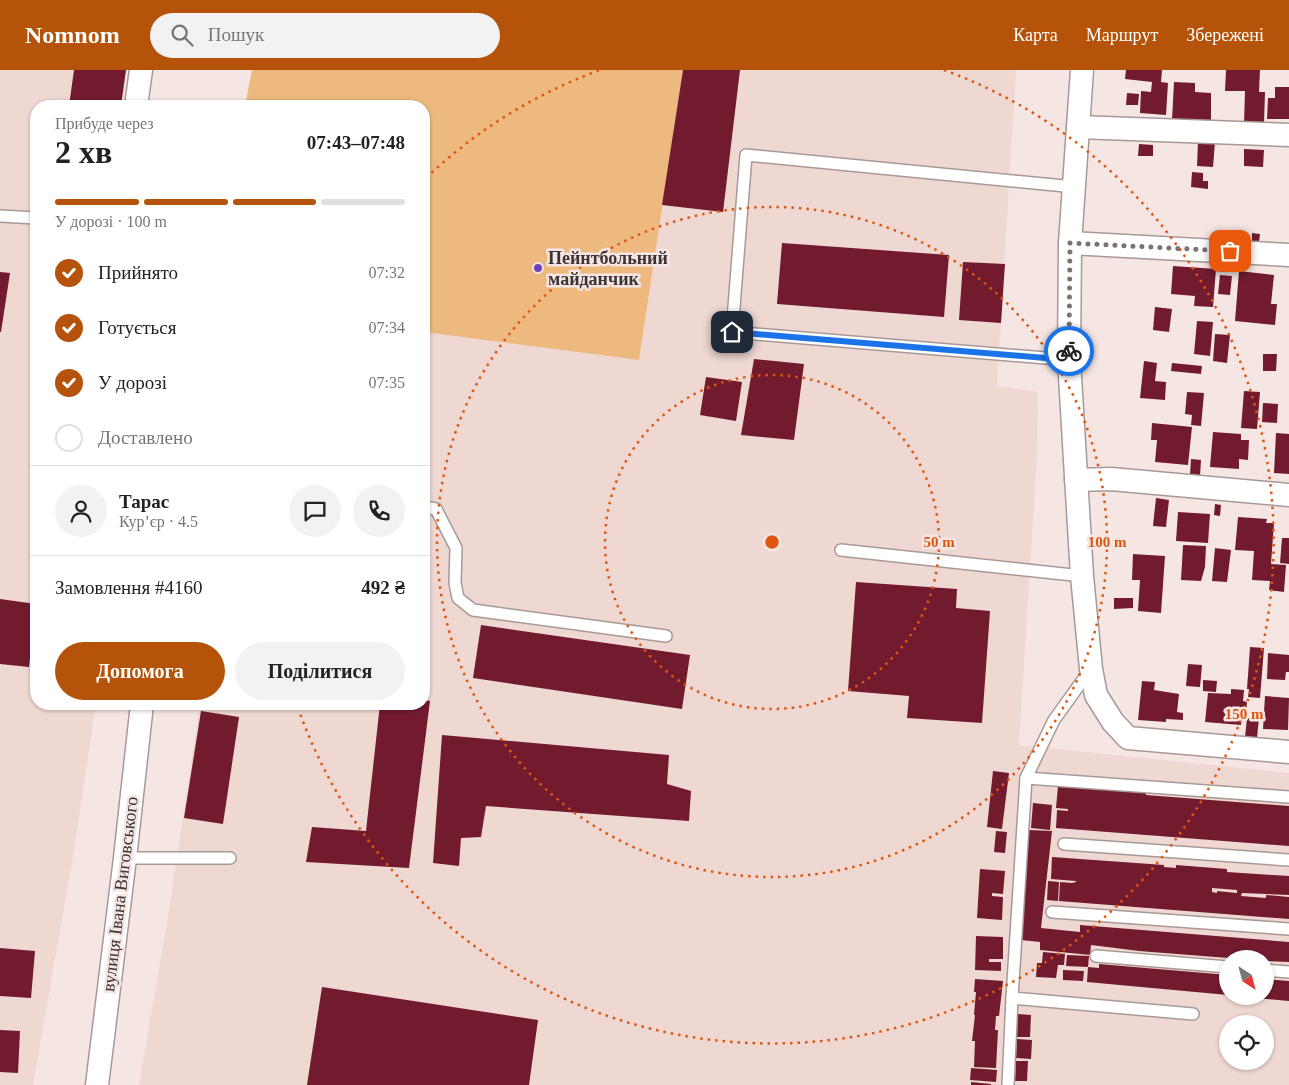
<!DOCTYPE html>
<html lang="uk">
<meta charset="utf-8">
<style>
:root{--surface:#fff;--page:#f2f2f2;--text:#222;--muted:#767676;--line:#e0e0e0;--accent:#b45309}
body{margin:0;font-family:Georgia,serif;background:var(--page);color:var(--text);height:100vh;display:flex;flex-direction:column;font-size:19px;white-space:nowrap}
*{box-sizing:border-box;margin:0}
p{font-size:16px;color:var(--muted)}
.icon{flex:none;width:28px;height:28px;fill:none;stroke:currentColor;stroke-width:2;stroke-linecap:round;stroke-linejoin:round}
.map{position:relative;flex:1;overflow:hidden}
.sheet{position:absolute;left:30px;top:30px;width:400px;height:610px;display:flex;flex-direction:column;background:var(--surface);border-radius:20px;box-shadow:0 1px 4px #0004}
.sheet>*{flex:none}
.needle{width:32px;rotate:144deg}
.buttons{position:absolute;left:1219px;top:880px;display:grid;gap:10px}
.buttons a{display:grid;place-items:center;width:55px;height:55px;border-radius:50%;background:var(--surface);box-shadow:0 1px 4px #0004;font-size:25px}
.pin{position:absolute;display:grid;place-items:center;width:42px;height:42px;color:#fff;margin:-21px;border-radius:10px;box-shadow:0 2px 8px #0006}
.courier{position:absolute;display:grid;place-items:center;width:50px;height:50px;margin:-25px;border:4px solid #1a73e8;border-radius:50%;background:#fff;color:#222;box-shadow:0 1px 6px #0007}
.summary em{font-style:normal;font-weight:800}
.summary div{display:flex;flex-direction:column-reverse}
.summary{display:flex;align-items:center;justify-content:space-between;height:85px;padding:0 25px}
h1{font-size:32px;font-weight:800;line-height:38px}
.bar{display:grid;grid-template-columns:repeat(4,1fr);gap:8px 5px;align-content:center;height:60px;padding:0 25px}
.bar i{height:6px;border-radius:4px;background:var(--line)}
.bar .on{background:var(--accent)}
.bar p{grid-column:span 4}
.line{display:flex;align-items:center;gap:12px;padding:0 25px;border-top:1px solid var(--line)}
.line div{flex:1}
.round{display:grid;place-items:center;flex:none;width:52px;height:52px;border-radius:26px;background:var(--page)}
ol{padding:0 25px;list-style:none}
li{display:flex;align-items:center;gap:15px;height:55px}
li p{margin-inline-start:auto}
li .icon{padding:5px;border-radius:50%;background:var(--accent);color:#fff;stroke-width:4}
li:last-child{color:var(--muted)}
li i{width:28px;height:28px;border:2px solid var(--line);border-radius:50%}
.cta{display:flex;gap:10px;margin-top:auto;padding:10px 25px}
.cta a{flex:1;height:58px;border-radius:30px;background:var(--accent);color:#fff;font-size:20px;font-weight:800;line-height:58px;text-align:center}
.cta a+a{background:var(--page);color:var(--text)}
header{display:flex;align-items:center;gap:30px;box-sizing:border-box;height:70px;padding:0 25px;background:var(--accent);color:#fff}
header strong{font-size:24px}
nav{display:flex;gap:28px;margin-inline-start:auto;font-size:18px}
.search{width:350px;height:45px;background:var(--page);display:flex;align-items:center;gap:12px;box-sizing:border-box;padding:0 18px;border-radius:28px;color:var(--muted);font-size:19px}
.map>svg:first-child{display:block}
.built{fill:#efd7d2;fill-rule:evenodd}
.green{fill:#edb97e}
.building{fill:#721b2f;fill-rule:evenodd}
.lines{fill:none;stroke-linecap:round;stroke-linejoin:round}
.service-casing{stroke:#a89996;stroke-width:14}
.minor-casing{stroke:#a89996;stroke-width:25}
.service{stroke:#fff;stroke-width:11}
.minor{stroke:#fff;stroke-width:22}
.done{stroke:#7c7271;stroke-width:5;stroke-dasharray:0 9}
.route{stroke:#1a73e8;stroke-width:6}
.ring{fill:none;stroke:#df570e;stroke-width:2.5;stroke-dasharray:2.5 5}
.poi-dot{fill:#6f41b9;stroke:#f6e6e3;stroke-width:2}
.labels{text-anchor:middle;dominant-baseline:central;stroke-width:5;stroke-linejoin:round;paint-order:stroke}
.poi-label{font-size:18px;font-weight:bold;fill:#3a3433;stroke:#f6e6e3;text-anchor:start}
.street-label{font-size:18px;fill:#3a3433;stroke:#f6e6e3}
.centre{fill:#df570e;stroke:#f6e6e3;stroke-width:2.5}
.ring-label{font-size:15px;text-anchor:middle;font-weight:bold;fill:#df570e;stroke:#f6e6e3;stroke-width:5;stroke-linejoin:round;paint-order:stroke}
</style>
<header>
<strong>Nomnom</strong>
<div class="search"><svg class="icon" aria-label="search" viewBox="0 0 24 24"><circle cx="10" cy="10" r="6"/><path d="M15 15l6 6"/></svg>Пошук</div>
<nav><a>Карта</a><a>Маршрут</a><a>Збережені</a></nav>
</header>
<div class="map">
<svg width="1289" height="1015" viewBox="0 0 1289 1015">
<rect width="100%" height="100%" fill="#f6e6e3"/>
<!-- built -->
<g class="built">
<path d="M0,0H126L121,36H36V634H96L74,780L33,1015H0Z"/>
<path d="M683,0H1016L997,316L1038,322L1037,387L1019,675L1289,703V1015H139L168,847L200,634H424V262L639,290ZM1228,889H1265V926H1228ZM1228,954H1265V991H1228Z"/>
</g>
<!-- green -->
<path class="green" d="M252,0H683L639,290L424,262V36H245Z"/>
<!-- building -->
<g class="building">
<path d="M74,0H126L121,36H69Z"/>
<path d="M683,0H740L723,142L662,135Z"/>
<path d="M1126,0H1162L1161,12L1168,13L1166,45L1140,43L1141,21L1151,22L1152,12L1125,9Z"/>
<path d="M1226,0H1260L1259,22H1265L1264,54H1244L1245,21H1225Z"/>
<path d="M1174,12L1195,13V22L1211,23V52L1172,50Z"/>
<path d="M1275,17H1289V49H1267L1268,28H1275Z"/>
<path d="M1127,23L1139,24L1138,35H1126Z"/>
<path d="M1198,71L1215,72L1213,97L1197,96Z"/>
<path d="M1139,74L1153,75V86H1138Z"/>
<path d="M1244,79L1264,80L1263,97L1244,96Z"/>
<path d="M1192,102L1203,103V111H1208V119L1191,117Z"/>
<path d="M1252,163L1260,164L1259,172L1252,171Z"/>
<path d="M782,173L949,185L944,247L777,234Z"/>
<path d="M963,192L1005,194L1001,253L959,250Z"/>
<path d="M1173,196L1216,199L1213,237L1194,236L1195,226L1171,224Z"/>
<path d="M1239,201L1274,205L1271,234H1277L1275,255L1235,251Z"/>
<path d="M0,202L10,203L1,262H0Z"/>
<path d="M1220,205L1232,206L1230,225L1218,224Z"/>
<path d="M1155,237L1172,239L1169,262L1153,260Z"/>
<path d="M1197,251L1213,252L1210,286L1194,284Z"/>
<path d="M1215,264L1230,265L1227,293L1213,291Z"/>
<path d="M1263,284H1277L1276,301H1263Z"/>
<path d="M754,289L804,294L794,370L741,365Z"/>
<path d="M1144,291L1157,293L1155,311L1166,312L1165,330L1140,328Z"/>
<path d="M1172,293L1202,296L1201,304L1171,301Z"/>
<path d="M706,307L742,312L736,351L700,345Z"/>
<path d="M1244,321L1260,322L1257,359L1241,358Z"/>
<path d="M1187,322L1204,323L1201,356L1191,355L1192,345L1185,344Z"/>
<path d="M1263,333L1278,334L1277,353L1262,352Z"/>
<path d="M1152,353L1192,357L1188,395L1155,392L1157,370H1151Z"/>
<path d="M1213,362L1241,364V370H1249L1248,390L1239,389V399L1210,397Z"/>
<path d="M1276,363L1289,364V404L1274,403Z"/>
<path d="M1191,389L1201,390L1200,406L1190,405Z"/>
<path d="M1156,428L1169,430L1166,457L1153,456Z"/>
<path d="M1215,434L1221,435L1220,446L1214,445Z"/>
<path d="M1178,442L1210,444L1208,473L1176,471Z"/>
<path d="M1238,447L1267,449L1266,453H1274L1271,494L1286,495L1284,522L1269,520L1270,511L1252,510L1254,481L1235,480Z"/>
<path d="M1282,468H1289V494L1280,493Z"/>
<path d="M1183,475L1206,476L1205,497L1201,511L1181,510Z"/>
<path d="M1215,478L1231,480L1227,512L1212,511Z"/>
<path d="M1133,484L1165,486L1161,543L1138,541L1140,510H1132Z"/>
<path d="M856,512L957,519L956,538L990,541L982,653L907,648L909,626L848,621Z"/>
<path d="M1114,528H1133V538L1114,539Z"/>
<path d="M0,529L36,534L29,597L0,594Z"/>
<path d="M481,555L690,585L682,639L473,608Z"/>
<path d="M1250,577L1264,578L1260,628L1248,627L1249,619H1247Z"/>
<path d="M1268,583L1289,585V602H1286L1285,610L1267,609Z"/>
<path d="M1188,594L1202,595L1200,617L1186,616Z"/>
<path d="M1203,610L1217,611L1216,622L1203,621Z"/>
<path d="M1142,611L1155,612L1154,620L1179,624L1177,642L1183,643V650L1166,649V652L1138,650Z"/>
<path d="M1231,619L1244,620L1243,631L1247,632L1246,643L1242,642L1241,655L1205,652L1208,623L1231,624Z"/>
<path d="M1265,626L1289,628L1288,660L1263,659Z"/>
<path d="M424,630L430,631L409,798L306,792L312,757L366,761L380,634H424Z"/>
<path d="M201,641L239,647L223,754L184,748Z"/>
<path d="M1247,648H1259L1257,668L1245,667Z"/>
<path d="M442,665L669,685L667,714L691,721L689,751L486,736L481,767L461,768L459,796L433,793Z"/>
<path d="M993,701L1009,703L1002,759L987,757Z"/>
<path d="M1058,716L1146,721V725L1289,736V776L1056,758L1057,740L1068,741V739L1056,738Z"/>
<path d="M1033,733L1052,735L1050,760L1031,758Z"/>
<path d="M1029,760L1052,761L1041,858L1080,862V855L1289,872V892L1265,891V889H1241L1139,881L1091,875L1090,885L1040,880V872L1021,870L1023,846H1021Z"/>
<path d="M996,761L1007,762L1005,783L994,782Z"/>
<path d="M1052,787L1164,795V797L1176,798V795L1227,799V802L1289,806V825L1242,823L1241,826L1266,828V825L1289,827V849L1059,831L1060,812L1072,813L1076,812V811L1051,809ZM1212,818L1237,820V823L1217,821V823L1212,822Z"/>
<path d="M980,799L1005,801L1003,824L992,823V826L1003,827L1002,850L977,848Z"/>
<path d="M1048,811L1059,812L1058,831L1047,830Z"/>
<path d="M976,866L1003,867V889H989V892H1001V901L975,900Z"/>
<path d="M0,878L35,881L31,928L0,926Z"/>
<path d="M1043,882L1065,884L1064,895H1058L1056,908L1036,907L1037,893H1042Z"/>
<path d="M1067,885L1089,886L1088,897L1066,896Z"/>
<path d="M1099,894L1228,905V925L1087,912L1088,897L1099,898Z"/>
<path d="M1063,900L1084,901L1083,911L1063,910Z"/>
<path d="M975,909L1003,911L999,946H996L995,960H998L996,998L974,997L975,971H972L975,945H974L976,922H974Z"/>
<path d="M1265,909L1289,911V931L1255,928V930L1242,929V926H1265Z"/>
<path d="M322,917L538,950L529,1015H307Z"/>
<path d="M1018,944L1031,945L1030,967H1017Z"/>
<path d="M0,960L20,961L18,1003L0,1002Z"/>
<path d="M1017,969L1032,970L1031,989L1016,988Z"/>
<path d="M1016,991H1028L1027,1011H1015Z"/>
<path d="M971,998L997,1000L996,1012L970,1010Z"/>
<path d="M971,1012L991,1014V1015H971Z"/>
</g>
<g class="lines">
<defs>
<g id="service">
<path d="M0,146L36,148"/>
<path d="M1069,290L732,262L746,85L1075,117"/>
<path d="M424,437L436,439L456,478L455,513L458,528L473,540L666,566"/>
<path d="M841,480L1082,506"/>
<path d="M1090,600L1054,650L1026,708L1012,928L1193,944"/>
<path d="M1026,708L1289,727"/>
<path d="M1064,774L1289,790"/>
<path d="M125,788H230"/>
<path d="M1052,842L1289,859"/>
<path d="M1096,886L1228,897"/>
<path d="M1265,900L1289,902"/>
<path d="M1008,1015L1012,928"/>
</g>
<g id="minor">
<path d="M1082,0L1070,173L1069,290L1082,506L1091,599L1096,625L1113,652L1128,668L1289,682"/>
<path d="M136,36L141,0"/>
<path d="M1078,57L1289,65"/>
<path d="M1070,173L1289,185"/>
<path d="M1076,410L1111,409L1289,425"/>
<path d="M97,1015L125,788L142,634"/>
</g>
</defs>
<!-- service casing -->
<use href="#service" class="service-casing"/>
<!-- minor casing -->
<use href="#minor" class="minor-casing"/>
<!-- service -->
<use href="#service" class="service"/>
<!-- minor -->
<use href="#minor" class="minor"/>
</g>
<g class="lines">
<!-- done -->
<path class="done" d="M1069,281L1070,173L1230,181"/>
<!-- route -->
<path class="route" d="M732,262L1069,290V281"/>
</g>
<!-- distance rings -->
<g class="ring">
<circle cx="772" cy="472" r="167"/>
<circle cx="772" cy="472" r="335"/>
<path d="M426 108A502 502 0 0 1 600 0M944 0A502 502 0 1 1 297 635"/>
</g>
<!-- markers -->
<circle class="poi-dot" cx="538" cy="198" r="5"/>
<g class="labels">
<!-- poi labels -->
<g class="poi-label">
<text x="548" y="188">Пейнтбольний<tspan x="548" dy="21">майданчик</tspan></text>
</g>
<!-- street labels -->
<g class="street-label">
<text transform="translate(120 824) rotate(-83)">вулиця Івана Виговського</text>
</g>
</g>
<circle cx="772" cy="472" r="8" class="centre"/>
<g class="ring-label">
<text x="939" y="477">50 m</text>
<text x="1107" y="477">100 m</text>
<text x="1244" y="649">150 m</text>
</g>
</svg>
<div class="buttons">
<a><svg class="needle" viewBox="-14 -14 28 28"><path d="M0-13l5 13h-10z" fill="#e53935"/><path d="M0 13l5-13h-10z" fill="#767676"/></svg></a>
<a><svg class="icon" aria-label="locate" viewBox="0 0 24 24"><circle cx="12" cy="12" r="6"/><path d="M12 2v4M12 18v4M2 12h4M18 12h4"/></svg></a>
</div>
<div class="pin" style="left:1230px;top:181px;background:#ea580c"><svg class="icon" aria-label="bag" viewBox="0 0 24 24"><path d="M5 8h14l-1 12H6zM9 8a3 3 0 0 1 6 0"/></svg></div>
<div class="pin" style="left:732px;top:262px;background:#1f2937"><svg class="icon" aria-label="home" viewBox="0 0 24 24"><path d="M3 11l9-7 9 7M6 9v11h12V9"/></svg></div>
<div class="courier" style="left:1069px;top:281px"><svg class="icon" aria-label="bike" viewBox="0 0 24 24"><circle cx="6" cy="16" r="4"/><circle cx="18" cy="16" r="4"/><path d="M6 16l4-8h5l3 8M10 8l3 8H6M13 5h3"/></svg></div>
<section class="sheet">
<div class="summary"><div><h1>2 хв</h1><p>Прибуде через</p></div><em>07:43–07:48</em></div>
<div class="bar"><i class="on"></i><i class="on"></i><i class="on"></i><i></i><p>У дорозі · 100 m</p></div>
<ol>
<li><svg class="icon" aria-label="check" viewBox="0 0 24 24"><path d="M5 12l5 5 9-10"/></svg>Прийнято<p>07:32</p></li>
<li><svg class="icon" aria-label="check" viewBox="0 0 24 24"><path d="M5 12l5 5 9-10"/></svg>Готується<p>07:34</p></li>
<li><svg class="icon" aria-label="check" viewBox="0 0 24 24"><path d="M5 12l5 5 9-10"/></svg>У дорозі<p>07:35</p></li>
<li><i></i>Доставлено</li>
</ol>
<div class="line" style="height:90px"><a class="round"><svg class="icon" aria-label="person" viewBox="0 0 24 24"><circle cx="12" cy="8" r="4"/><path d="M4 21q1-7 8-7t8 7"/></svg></a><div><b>Тарас</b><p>Кур’єр · 4.5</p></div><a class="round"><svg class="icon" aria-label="chat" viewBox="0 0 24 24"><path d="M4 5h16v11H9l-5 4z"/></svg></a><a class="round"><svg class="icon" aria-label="phone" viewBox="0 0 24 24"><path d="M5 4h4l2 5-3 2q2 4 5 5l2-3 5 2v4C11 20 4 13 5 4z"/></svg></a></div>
<div class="line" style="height:65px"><div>Замовлення #4160</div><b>492 ₴</b></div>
<div class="cta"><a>Допомога</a><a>Поділитися</a></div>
</section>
</div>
